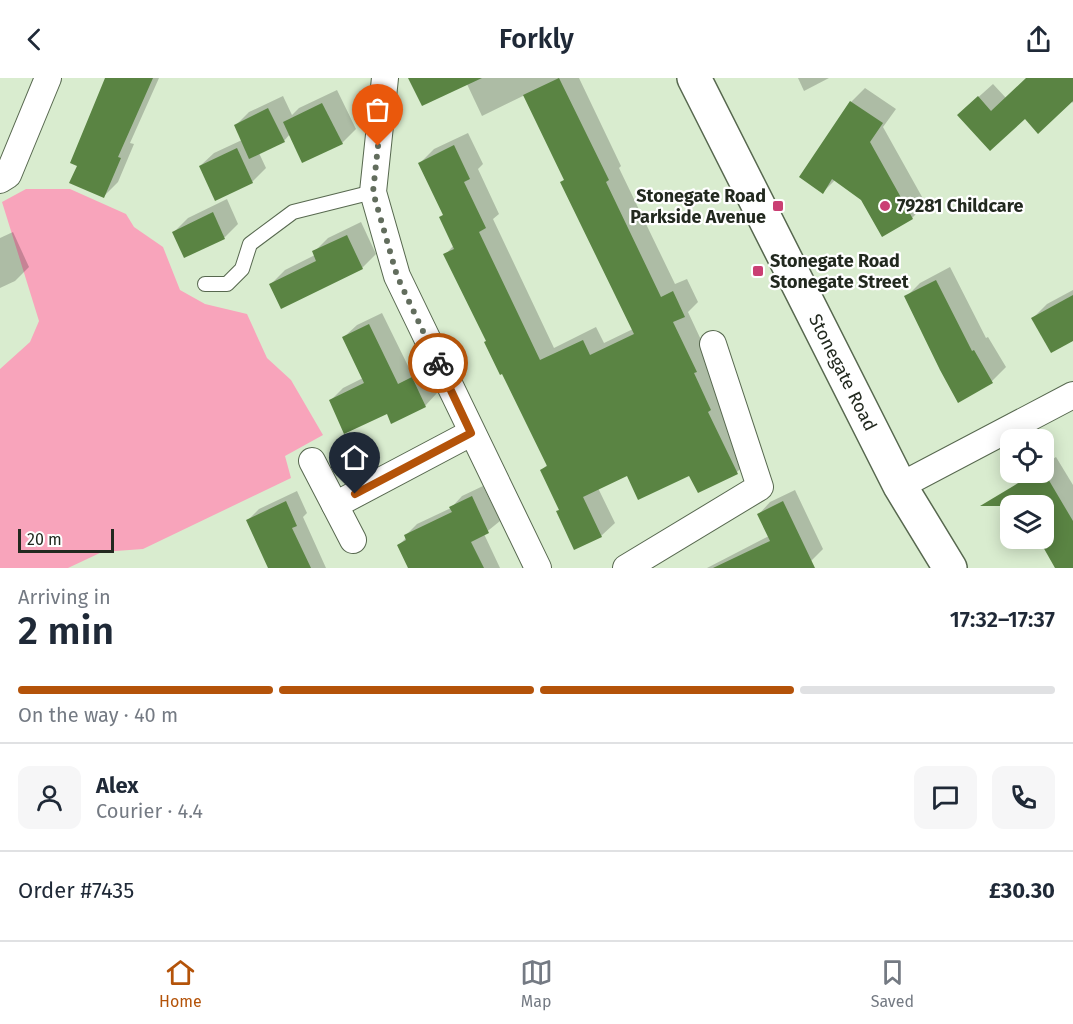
<!DOCTYPE html>
<meta charset="utf-8">
<style>
:root{--surface:#fff;--page:#f6f6f7;--text:#1f2937;--muted:#747a83;--line:#e0e1e3;--accent:#b45309}
body{margin:0;font-family:"Fira Sans",sans-serif;background:var(--page);color:var(--text);height:100vh;display:flex;flex-direction:column;font-size:22px;white-space:nowrap}
*{box-sizing:border-box;margin:0}
p{font-size:20px;color:var(--muted)}
.icon{flex:none;width:33px;height:33px;fill:none;stroke:currentColor;stroke-width:2;stroke-linecap:round;stroke-linejoin:round}
.map{position:relative;height:490px;overflow:hidden}
.side{display:flex;flex-direction:column;background:var(--surface);flex:1}
.side>*{flex:none}
.controls{position:absolute;left:1000px;top:351px;display:grid;gap:12px}
.controls a{display:grid;place-items:center;width:54px;height:54px;border-radius:12px;background:var(--surface);box-shadow:0 3px 15px #0003;font-size:30px}
.scale{position:absolute;left:18px;bottom:15px;width:96px;box-sizing:border-box;padding-left:6px;border:3px solid #22291f;border-top:0;font-size:16px;line-height:21px;white-space:nowrap;color:#22291f;-webkit-text-stroke:4px #fff;paint-order:stroke}
.pin{position:absolute;display:grid;place-items:center;width:51px;height:51px;color:#fff;margin:-62px -26px;border-radius:50% 50% 50% 0;rotate:-45deg;box-shadow:0 0 6px #0007}
.pin .icon{rotate:45deg}
.courier{position:absolute;display:grid;place-items:center;width:60px;height:60px;margin:-30px;border:4px solid #b45309;border-radius:50%;background:#fff;color:#222;box-shadow:0 2px 8px #0007}
.headline em{font-style:normal;font-weight:600}
.headline div{display:flex;flex-direction:column-reverse}
.headline{display:flex;align-items:center;justify-content:space-between;height:102px;padding:0 18px}
h1{font-size:39px;font-weight:600;line-height:45px}
.bar{display:grid;grid-template-columns:repeat(4,1fr);gap:9px 6px;align-content:center;height:72px;padding:0 18px}
.bar i{height:8px;border-radius:4px;background:var(--line)}
.bar .current{background:var(--accent)}
.bar p{grid-column:span 4}
.line{display:flex;align-items:center;gap:15px;padding:0 18px;border-top:2px solid var(--line)}
.line div{flex:1}
.round{display:grid;place-items:center;flex:none;width:63px;height:63px;border-radius:12px;background:var(--page)}
header{display:flex;justify-content:space-between;align-items:center;height:78px;padding:0 18px;background:var(--surface);font-size:27px;font-weight:600}
.tabs{display:flex;justify-content:space-around;align-items:center;height:84px;border-top:2px solid var(--line);background:var(--surface);font-size:16px;color:var(--muted)}
.tabs a{display:grid;justify-items:center;gap:3px}
.tabs .current{color:var(--accent)}
.map>svg:first-child{display:block}
.green{fill:#f8a4bb}
.shadow{fill:#0003}
.building{fill:#5a8443}
.lines{fill:none;stroke-linecap:round;stroke-linejoin:round}
.service-casing{stroke:#57684f;stroke-width:16}
.minor-casing{stroke:#57684f;stroke-width:28}
.secondary-casing{stroke:#57684f;stroke-width:36}
.service{stroke:#fff;stroke-width:14}
.minor{stroke:#fff;stroke-width:26}
.secondary{stroke:#fff;stroke-width:33}
.done{stroke:#626d5d;stroke-width:6;stroke-dasharray:0 10.8}
.route{stroke:#b45309;stroke-width:8}
.poi-dot{fill:#ca3f73;stroke:#fff;stroke-width:2}
.labels{text-anchor:middle;dominant-baseline:central;stroke-width:4.5;stroke-linejoin:round;paint-order:stroke}
.poi-label{font-size:18px;font-weight:bold;fill:#22291f;stroke:#fff;text-anchor:start}
.street-label{font-size:18px;fill:#22291f;stroke:#fff}
</style>
<header><svg class="icon" aria-label="back" viewBox="0 0 24 24"><path d="M15 5l-7 7 7 7"/></svg>Forkly<svg class="icon" aria-label="share" viewBox="0 0 24 24"><path d="M12 15V3M7 8l5-5 5 5M5 13v7h14v-7"/></svg></header>
<div class="map">
<svg width="1073" height="490" viewBox="0 0 1073 490">
<rect width="100%" height="100%" fill="#d9eccf"/>
<!-- green -->
<path class="green" d="M26,111H70L126,136L134,149L163,169L180,212L205,226L247,236L267,280L291,302L323,357L285,378L291,400L143,471L102,474L68,490H0V291L30,264L39,243L2,124Z"/>
<!-- shadow -->
<g class="shadow">
<path d="M106,0H159L130,65L134,66L118,104L104,118L79,87Z"/>
<path d="M415,0H579L621,88L619,90L675,206L687,201L698,224L688,234L709,279L750,381L737,394L627,396L598,410L615,445L601,458L561,431L542,392L548,386L445,177L454,167L441,139L444,136L420,85L434,71L468,55L483,86L478,91L499,136L493,141L554,270L596,249L604,265L633,251L562,104L565,101L525,17L482,38L466,4Z"/>
<path d="M798,0H829L804,13Z"/>
<path d="M1027,0H1073V25L1071,23L1025,39L990,71L973,24L993,6L1006,20Z"/>
<path d="M865,10L896,31L883,49L926,126L912,140L882,157L862,121L835,102L823,114L851,24Z"/>
<path d="M337,12L356,51L342,65L290,56L284,63L259,75L266,90L252,104L200,88L214,75L242,62L235,48L249,34L283,18L292,37L299,30Z"/>
<path d="M227,121L238,146L225,159L185,178L174,154L188,140Z"/>
<path d="M361,144L376,176L362,190L271,206L285,192L315,177L314,174L328,160Z"/>
<path d="M13,154L29,189L15,203L0,210V160Z"/>
<path d="M950,189L986,260L988,259L1006,289L992,303L959,323L906,219L920,205Z"/>
<path d="M1073,212V261L1033,240L1047,226Z"/>
<path d="M382,235L411,294L425,288L437,315L425,328L387,334L330,323L343,310L363,300L344,259L357,247Z"/>
<path d="M1056,379L1073,407V490L1044,460V428L1011,411L1029,394H1044V386Z"/>
<path d="M483,408L500,443L484,456L500,490H409L399,467L407,459L406,457L417,446L451,430L462,418Z"/>
<path d="M795,412L823,471L811,483L796,490H707L769,458L759,436L770,424Z"/>
<path d="M297,413L307,435L303,439L326,490H270L248,442L259,431Z"/>
</g>
<!-- building -->
<g class="building">
<path d="M105,0H153L118,79L121,80L104,120L69,105L77,88L70,85Z"/>
<path d="M408,0H482L422,28Z"/>
<path d="M559,0L609,102L606,104L661,219L673,213L685,239L673,244L697,294L694,295L711,332L708,334L738,396L698,415L689,398L638,422L627,398L583,419L602,459L574,472L556,433L559,432L540,392L547,388L502,296L500,297L484,264L486,263L443,176L454,171L439,139L443,137L418,85L454,67L470,101L464,104L486,150L479,154L540,282L583,262L590,277L634,256L560,104L564,102L523,17Z"/>
<path d="M1026,0H1073V23L1038,56L1025,41L990,73L957,37L978,18L991,33Z"/>
<path d="M850,23L883,45L870,64L913,141L882,159L861,122L832,101L823,116L799,99Z"/>
<path d="M322,25L343,66L302,85L283,44Z"/>
<path d="M268,30L285,64L249,81L234,47Z"/>
<path d="M237,70L253,105L215,123L199,88Z"/>
<path d="M213,134L225,161L184,180L172,154Z"/>
<path d="M347,157L363,191L281,231L269,206L316,183L312,173Z"/>
<path d="M936,202L972,273L974,272L993,305L958,325L940,292L904,218Z"/>
<path d="M1073,217V263L1051,275L1031,240Z"/>
<path d="M369,246L398,306L412,299L426,329L391,346L387,336L344,356L329,322L364,305L342,259Z"/>
<path d="M1037,394H1044L1073,443V490H1055L1038,460H1044V428H980Z"/>
<path d="M472,418L489,455L471,464L484,490H408L397,467L406,462L404,457L452,434L449,429Z"/>
<path d="M286,423L297,448L292,450L311,490H268L246,442Z"/>
<path d="M783,423L815,490H713L770,463L757,436Z"/>
</g>
<g class="lines">
<defs>
<path id="service" d="M205,206H227L242,191L250,166L293,134L373,114"/>
<g id="minor">
<path d="M385,0L373,114L397,198L538,490"/>
<path d="M0,102L8,97L48,0"/>
<path d="M312,383L353,462"/>
<path d="M900,408L1073,317"/>
<path d="M335,427L471,355"/>
<path d="M626,490L760,409L713,266"/>
</g>
<g id="secondary">
<path id="s1" d="M694,0L900,408L950,490"/>
</g>
</defs>
<!-- service casing -->
<use href="#service" class="service-casing"/>
<!-- minor casing -->
<use href="#minor" class="minor-casing"/>
<!-- secondary casing -->
<use href="#secondary" class="secondary-casing"/>
<!-- service -->
<use href="#service" class="service"/>
<!-- minor -->
<use href="#minor" class="minor"/>
<!-- secondary -->
<use href="#secondary" class="secondary"/>
</g>
<g class="lines">
<!-- done -->
<path class="done" d="M378,68L373,114L397,198L438,285"/>
<!-- route -->
<path class="route" d="M355,416L471,355L438,285"/>
</g>
<!-- markers -->
<g class="poi-dot">
<rect x="772" y="122" width="12" height="12" rx="3"/>
<circle cx="885" cy="128" r="6"/>
<rect x="752" y="187" width="12" height="12" rx="3"/>
</g>
<g class="labels">
<!-- poi labels -->
<g class="poi-label">
<text x="766" y="118" text-anchor="end">Stonegate Road<tspan x="766" dy="21">Parkside Avenue</tspan></text>
<text x="897" y="128">79281 Childcare</text>
<text x="770" y="183">Stonegate Road<tspan x="770" dy="21">Stonegate Street</tspan></text>
</g>
<!-- street labels -->
<g class="street-label">
<text stroke="none"><textPath href="#s1" startOffset="330">Stonegate Road</textPath></text>
</g>
</g>
</svg>
<div class="controls">
<a><svg class="icon" aria-label="locate" viewBox="0 0 24 24"><circle cx="12" cy="12" r="6"/><path d="M12 2v4M12 18v4M2 12h4M18 12h4"/></svg></a>
<a><svg class="icon" aria-label="layers" viewBox="0 0 24 24"><path d="M12 4l9 5-9 5-9-5zM3 14l9 5 9-5"/></svg></a>
</div>
<div class="scale">20 m</div>
<div class="pin" style="left:378px;top:68px;background:#ea580c"><svg class="icon" aria-label="bag" viewBox="0 0 24 24"><path d="M5 8h14l-1 12H6zM9 8a3 3 0 0 1 6 0"/></svg></div>
<div class="pin" style="left:355px;top:416px;background:#1f2937"><svg class="icon" aria-label="home" viewBox="0 0 24 24"><path d="M3 11l9-7 9 7M6 9v11h12V9"/></svg></div>
<div class="courier" style="left:438px;top:285px"><svg class="icon" aria-label="bike" viewBox="0 0 24 24"><circle cx="6" cy="16" r="4"/><circle cx="18" cy="16" r="4"/><path d="M6 16l4-8h5l3 8M10 8l3 8H6M13 5h3"/></svg></div>
</div>
<section class="side">
<div class="headline"><div><h1>2 min</h1><p>Arriving in</p></div><em>17:32–17:37</em></div>
<div class="bar"><i class="current"></i><i class="current"></i><i class="current"></i><i></i><p>On the way · 40 m</p></div>
<div class="line" style="height:108px"><a class="round"><svg class="icon" aria-label="person" viewBox="0 0 24 24"><circle cx="12" cy="8" r="4"/><path d="M4 21q1-7 8-7t8 7"/></svg></a><div><b>Alex</b><p>Courier · 4.4</p></div><a class="round"><svg class="icon" aria-label="chat" viewBox="0 0 24 24"><path d="M4 5h16v11H9l-5 4z"/></svg></a><a class="round"><svg class="icon" aria-label="phone" viewBox="0 0 24 24"><path d="M5 4h4l2 5-3 2q2 4 5 5l2-3 5 2v4C11 20 4 13 5 4z"/></svg></a></div>
<div class="line" style="height:78px"><div>Order #7435</div><b>£30.30</b></div>
</section>
<nav class="tabs">
<a class="current"><svg class="icon" aria-label="home" viewBox="0 0 24 24"><path d="M3 11l9-7 9 7M6 9v11h12V9"/></svg>Home</a>
<a><svg class="icon" aria-label="map" viewBox="0 0 24 24"><path d="M3 6l6-2 6 2 6-2v14l-6 2-6-2-6 2zM9 4v14M15 6v14"/></svg>Map</a>
<a><svg class="icon" aria-label="saved" viewBox="0 0 24 24"><path d="M7 4h10v16l-5-4-5 4z"/></svg>Saved</a>
</nav>
